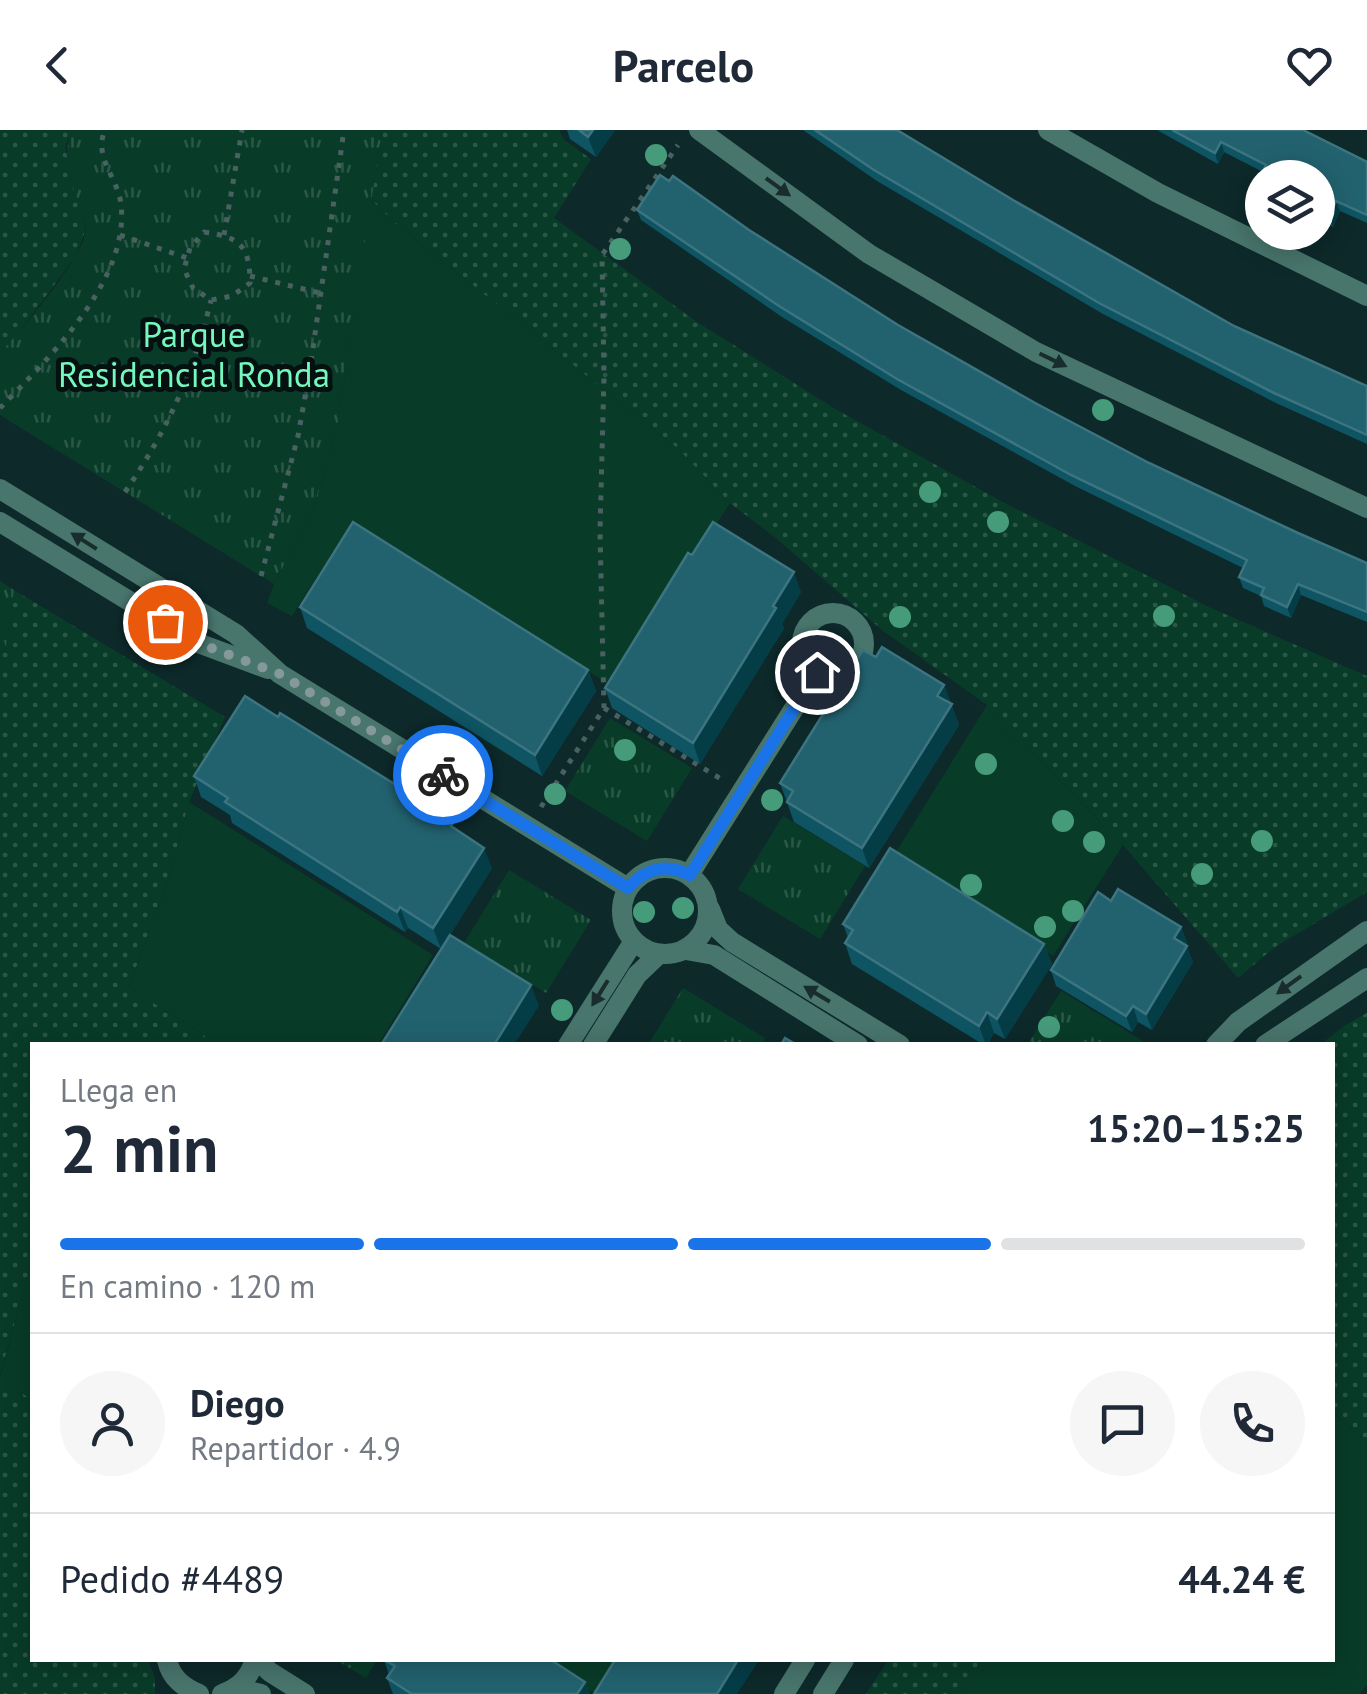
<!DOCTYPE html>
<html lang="es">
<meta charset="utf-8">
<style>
:root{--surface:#fff;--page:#f6f6f7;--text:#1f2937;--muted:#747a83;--line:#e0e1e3;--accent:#1a73e8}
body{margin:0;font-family:"PT Sans",sans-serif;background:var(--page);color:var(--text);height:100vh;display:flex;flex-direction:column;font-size:38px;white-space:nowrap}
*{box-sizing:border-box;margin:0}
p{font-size:32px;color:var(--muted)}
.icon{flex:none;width:55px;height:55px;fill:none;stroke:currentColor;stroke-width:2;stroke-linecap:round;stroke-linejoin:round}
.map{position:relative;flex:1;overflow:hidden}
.sheet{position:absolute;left:30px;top:912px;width:1305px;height:620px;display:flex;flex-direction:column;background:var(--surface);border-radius:0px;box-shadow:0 5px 25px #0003}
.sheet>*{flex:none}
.controls{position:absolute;left:1245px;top:30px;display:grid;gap:20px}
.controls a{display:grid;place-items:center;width:90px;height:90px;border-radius:50%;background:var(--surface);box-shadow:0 5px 25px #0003;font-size:50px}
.pin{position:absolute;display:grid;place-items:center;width:85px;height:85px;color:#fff;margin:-42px;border:5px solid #fff;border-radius:50%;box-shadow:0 2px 10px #0007}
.courier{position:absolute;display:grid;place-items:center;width:100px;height:100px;margin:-50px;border:8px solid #1a73e8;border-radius:50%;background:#fff;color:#222;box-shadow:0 2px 12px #0007}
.summary em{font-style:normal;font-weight:800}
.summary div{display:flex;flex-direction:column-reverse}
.summary{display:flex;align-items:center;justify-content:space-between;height:170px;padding:0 30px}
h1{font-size:65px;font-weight:800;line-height:75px}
.bar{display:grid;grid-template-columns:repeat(4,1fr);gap:15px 10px;align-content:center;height:120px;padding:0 30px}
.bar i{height:12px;border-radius:8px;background:var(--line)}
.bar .active{background:var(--accent)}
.bar p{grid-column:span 4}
.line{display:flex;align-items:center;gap:25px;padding:0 30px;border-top:2px solid var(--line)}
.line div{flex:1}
.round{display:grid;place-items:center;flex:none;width:105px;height:105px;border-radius:52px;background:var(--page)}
header{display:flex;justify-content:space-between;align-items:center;height:130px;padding:0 30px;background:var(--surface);font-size:45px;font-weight:800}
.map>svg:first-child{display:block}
.grass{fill:url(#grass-dots)}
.park{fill:url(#park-tufts)}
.garden{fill:#083c28}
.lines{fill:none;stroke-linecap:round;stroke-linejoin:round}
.path{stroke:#4a6162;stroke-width:5;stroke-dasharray:5 8;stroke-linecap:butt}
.pedestrian{stroke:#48756c;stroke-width:20}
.minor{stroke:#48756c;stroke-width:20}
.tree{fill:#469b7b}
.wall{fill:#0e5463}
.shaded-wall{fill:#053d47}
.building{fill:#22626f;stroke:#3c7480;stroke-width:2.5}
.oneway{fill:#192e2c}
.done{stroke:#86999a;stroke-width:10;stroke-dasharray:0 18}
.route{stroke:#1a73e8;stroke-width:12}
.labels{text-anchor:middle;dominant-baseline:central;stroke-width:10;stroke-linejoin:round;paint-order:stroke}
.park-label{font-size:35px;fill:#74f8be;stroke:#051010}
</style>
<header><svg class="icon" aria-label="back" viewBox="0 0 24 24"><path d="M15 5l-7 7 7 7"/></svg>Parcelo<svg class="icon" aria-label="heart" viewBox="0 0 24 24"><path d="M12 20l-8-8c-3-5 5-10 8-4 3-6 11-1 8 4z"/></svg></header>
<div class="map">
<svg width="1367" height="1564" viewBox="0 0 1367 1564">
<defs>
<pattern id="grass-dots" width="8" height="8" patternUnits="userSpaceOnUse" patternTransform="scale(2.5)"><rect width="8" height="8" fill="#083c28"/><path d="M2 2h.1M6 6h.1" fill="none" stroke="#2a5746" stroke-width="1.8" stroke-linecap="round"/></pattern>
<pattern id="park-tufts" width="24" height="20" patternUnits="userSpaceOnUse" patternTransform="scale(2.5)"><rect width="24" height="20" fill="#083c28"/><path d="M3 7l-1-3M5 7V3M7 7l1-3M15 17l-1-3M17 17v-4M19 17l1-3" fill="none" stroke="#2a5746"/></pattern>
</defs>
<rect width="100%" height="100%" fill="#0d292a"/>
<!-- grass -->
<g class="grass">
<path d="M0,0H71L65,18L86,99L76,126L16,206L0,223Z"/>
<path d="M382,0H559L564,10L591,29L554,88L697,192L837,280L1001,371L1209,477L1367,546V762L1275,817L1238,848L1123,715L1106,700L1097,688L1031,621L1019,615L999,595L987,575L882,500L777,409L730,373L677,318L396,94L371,70Z"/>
<path d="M14,460L225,587L189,672L170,745L129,857L219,915H32V1131L0,1245V530L6,516Z"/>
<path d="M1367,883V1313L1333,1283L1332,915H1320L1344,896Z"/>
<path d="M0,1247L32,1270V1530H148L155,1548V1564H0Z"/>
<path d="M888,1530H992L962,1564H866Z"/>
</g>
<!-- park -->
<g class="park">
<path d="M71,0H382L338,292L315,376L274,454L0,285V223C20,202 84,127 86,100C86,93 81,83 79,77C70,48 62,31 71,0Z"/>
<path d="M0,451L14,460L6,516L0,530Z"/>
<path d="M610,588L692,638L647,711L565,661Z"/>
<path d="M783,686L865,736L820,809L738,759Z"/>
<path d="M509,740L591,790L546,863L464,813Z"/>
<path d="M683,858L765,908L761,915H648Z"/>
<path d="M1061,861L1143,911L1140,915H1027Z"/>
<path d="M336,1530H377L366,1548Z"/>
</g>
<!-- garden -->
<g class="garden">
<path d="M371,70L396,94L677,318L730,373L613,556L348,398L292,486L267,473L274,454L315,376L338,292Z"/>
<path d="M987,575C998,595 1010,610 1031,621L1123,715L1053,826L893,727Z"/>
<path d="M189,672L433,825L378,915H219L129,857L170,745Z"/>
<path d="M32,1131V1270L0,1247Z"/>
<path d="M1333,1283L1367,1313V1555L1359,1564H962L992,1530H1332Z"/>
<path d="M540,1530H620L599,1564H595Z"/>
</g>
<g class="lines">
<!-- path -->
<g class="path">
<path d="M204,102C240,107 250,116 250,153L232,166L211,170L193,158L184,139L190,118Z"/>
<path d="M120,105L187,128"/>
<path d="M224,105L242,0"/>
<path d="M250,146L320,163"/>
<path d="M0,278C48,229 130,150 121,74C118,48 93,27 105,0"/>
<path d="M125,362C168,299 193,244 211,170"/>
<path d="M261,446L298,306L310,239L344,0"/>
<path d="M604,578L721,649"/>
<path d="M541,677L604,578L600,401L604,246L602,125L678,15"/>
</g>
<!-- pedestrian -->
<path class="pedestrian" d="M1048,0L1158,63L1367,166"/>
<!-- minor -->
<g class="minor">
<path d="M699,0L869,124L1036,222L1367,378"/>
<path d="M0,359L236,504L280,544L628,758"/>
<path d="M0,392L198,513L268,539"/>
<circle cx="833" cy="514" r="31"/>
<circle cx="665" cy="781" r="43"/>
<path d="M689,745L817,542"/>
<path d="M710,779L718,799L732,812L900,915"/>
<path d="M686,820L714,825L858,915"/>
<path d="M568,915L634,811"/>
<path d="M593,915L637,845L659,824"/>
<path d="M1216,915L1238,892L1367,801"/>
<path d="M1265,915L1367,848"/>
<path d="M167,1530C171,1548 183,1557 199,1564"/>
<path d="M257,1530L270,1542L305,1564"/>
<path d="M235,1558L261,1564"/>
<path d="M222,1564C240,1557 249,1548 255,1530"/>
<path d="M784,1564L805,1530"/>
<path d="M823,1564L844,1530"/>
</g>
</g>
<!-- trees -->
<g class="tree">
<circle cx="656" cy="25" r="11"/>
<circle cx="620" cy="119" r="11"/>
<circle cx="1103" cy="280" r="11"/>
<circle cx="930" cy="362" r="11"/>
<circle cx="998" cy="392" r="11"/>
<circle cx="1164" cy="486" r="11"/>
<circle cx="900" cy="487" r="11"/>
<circle cx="625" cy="620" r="11"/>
<circle cx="986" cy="634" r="11"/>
<circle cx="555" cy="664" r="11"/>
<circle cx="772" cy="670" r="11"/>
<circle cx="1063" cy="691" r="11"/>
<circle cx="1262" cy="711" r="11"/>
<circle cx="1094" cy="712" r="11"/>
<circle cx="1202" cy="744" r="11"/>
<circle cx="971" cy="755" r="11"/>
<circle cx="683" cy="778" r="11"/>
<circle cx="1073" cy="781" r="11"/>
<circle cx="644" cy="782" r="11"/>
<circle cx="1045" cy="797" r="11"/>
<circle cx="562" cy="880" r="11"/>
<circle cx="1049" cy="897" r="11"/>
</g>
<!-- wall -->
<g class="wall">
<path d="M567,0H615L596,27L570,9Z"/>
<path d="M803,0H897L1013,70L1234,196L1367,256V314L1278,274L1103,184L877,51Z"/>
<path d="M1157,0H1303L1367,32V93L1340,81L1333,97L1318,89V48H1262V67L1260,66L1256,55L1263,42L1224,22L1218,34Z"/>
<path d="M637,80L749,100L898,195L1037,274L1149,333L1298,403L1367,433V492L1301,465L1291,488L1264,476L1261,466L1243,458L1239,447L1243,438L1075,356L901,260L782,187L641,90Z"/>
<path d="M801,462L782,494L784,498L700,634L612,578L605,558Z"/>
<path d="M300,477L588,540L596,561L542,646L307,498Z"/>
<path d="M876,527L944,555L959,595L869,738L794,692L780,653Z"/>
<path d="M194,646L457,700L492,738L441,819L408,798L405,802L232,693L230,685L201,667Z"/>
<path d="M1111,771L1181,797L1187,813L1185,815L1193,832L1152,900L1138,892L1132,902L1056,856L1051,840Z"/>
<path d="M843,794L1044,814L1052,834L1005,909L994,903L987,915H984L852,834L845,813L848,808Z"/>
<path d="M384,1530L585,1552L590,1564H393L387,1548L389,1545Z"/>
</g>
<!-- shaded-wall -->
<g class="shaded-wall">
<path d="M593,0H615L596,27L588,7Z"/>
<path d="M1221,12L1224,22L1218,34L1215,23Z"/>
<path d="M1336,71L1340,81L1333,97L1329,86Z"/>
<path d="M794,442L801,462L782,494L784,498L700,634L693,613Z"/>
<path d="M1298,454L1301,465L1291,488L1287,477Z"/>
<path d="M588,540L596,561L542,646L535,625Z"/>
<path d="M944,555L959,595L869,738L862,718L937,566Z"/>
<path d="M484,718L492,738L441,819L433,798Z"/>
<path d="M400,777L408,798L405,802L397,782Z"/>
<path d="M1181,797L1187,813L1180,824L1174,808Z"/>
<path d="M1044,814L1052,834L1005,909L997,889Z"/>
<path d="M1187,816L1193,832L1152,900L1146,884Z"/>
<path d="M531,855L539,876L514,915H494Z"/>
<path d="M1133,876L1138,892L1132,902L1126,886Z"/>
<path d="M987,882L994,903L986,915L979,896Z"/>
<path d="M738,1530H759L737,1564H717Z"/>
<path d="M585,1552L590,1564H577Z"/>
</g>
<!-- building -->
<g class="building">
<path d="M579,0H593L588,7Z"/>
<path d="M815,0H897L1013,70L1234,196L1367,256V305L1274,263L1099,173L874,40Z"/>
<path d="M1172,0H1303L1367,32V85L1336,71L1329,86L1318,81V48H1262V58L1256,55L1266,35L1221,12L1215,23Z"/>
<path d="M660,45L669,51L673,46L749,100L898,195L1037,274L1149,333L1298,403L1367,433V482L1298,454L1287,477L1261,465L1264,458L1239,447L1247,430L1071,345L897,249L779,176L637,80Z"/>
<path d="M353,392L588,540L535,625L300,477Z"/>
<path d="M713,392L794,442L773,476L776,478L693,613L605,558L688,423L692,425Z"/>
<path d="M882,517L944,555L937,566L952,574L862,718L787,672L793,661L780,653L863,520L876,527Z"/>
<path d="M245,566L278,587L280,583L454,691L451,696L484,718L433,798L400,777L397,782L225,672L228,668L194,646Z"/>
<path d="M890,718L1044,814L997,889L987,882L979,896L845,813L853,800L843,794Z"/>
<path d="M1118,759L1181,797L1174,808L1187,816L1146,884L1133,876L1126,886L1051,840L1098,762L1111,771Z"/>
<path d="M450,805L531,855L494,915H381Z"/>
<path d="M785,908L797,915H781Z"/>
<path d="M384,1530H551L585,1552L577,1564H412L387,1548L395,1536Z"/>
<path d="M615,1530H738L717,1564H594Z"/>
</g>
<!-- one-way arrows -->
<defs><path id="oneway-solid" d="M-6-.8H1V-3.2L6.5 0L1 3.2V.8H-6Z" transform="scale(2.5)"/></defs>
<g class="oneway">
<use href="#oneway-solid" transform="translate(778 57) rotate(36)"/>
<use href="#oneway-solid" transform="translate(1053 230) rotate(26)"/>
<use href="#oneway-solid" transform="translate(84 411) rotate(-148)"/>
<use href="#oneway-solid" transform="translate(1289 855) rotate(144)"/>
<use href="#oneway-solid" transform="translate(600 863) rotate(122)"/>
<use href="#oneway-solid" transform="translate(817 864) rotate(-149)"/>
</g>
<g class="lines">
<!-- done -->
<path class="done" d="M165,492L198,513L280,544L443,645"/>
<!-- route -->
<path class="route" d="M443,645L628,758C646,738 665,733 690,745L817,542"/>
</g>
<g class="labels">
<!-- park labels -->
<g class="park-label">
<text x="194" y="204">Parque<tspan x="194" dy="40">Residencial Ronda</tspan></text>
</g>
</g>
</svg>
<div class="controls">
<a><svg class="icon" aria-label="layers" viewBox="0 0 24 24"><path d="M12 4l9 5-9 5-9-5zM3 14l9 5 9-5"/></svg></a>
</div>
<div class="pin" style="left:165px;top:492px;background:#ea580c"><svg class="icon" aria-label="bag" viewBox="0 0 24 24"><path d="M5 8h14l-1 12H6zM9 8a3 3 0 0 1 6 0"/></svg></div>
<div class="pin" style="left:817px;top:542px;background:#1f2937"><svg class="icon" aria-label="home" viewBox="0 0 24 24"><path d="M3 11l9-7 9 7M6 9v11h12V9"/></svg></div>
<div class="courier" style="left:443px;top:645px"><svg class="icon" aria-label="bike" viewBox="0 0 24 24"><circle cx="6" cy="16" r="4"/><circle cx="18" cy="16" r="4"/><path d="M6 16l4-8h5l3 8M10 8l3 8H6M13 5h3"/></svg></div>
<section class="sheet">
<div class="summary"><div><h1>2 min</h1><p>Llega en</p></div><em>15:20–15:25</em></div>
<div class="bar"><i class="active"></i><i class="active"></i><i class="active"></i><i></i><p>En camino · 120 m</p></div>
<div class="line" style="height:180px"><a class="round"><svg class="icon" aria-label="person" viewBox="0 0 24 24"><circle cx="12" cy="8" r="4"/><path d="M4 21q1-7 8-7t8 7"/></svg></a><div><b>Diego</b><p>Repartidor · 4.9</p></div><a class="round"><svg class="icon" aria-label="chat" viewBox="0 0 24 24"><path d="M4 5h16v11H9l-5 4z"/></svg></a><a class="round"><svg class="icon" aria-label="phone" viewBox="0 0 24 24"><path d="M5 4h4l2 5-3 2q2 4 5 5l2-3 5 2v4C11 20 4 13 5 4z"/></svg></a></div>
<div class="line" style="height:130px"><div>Pedido #4489</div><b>44.24 €</b></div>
</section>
</div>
